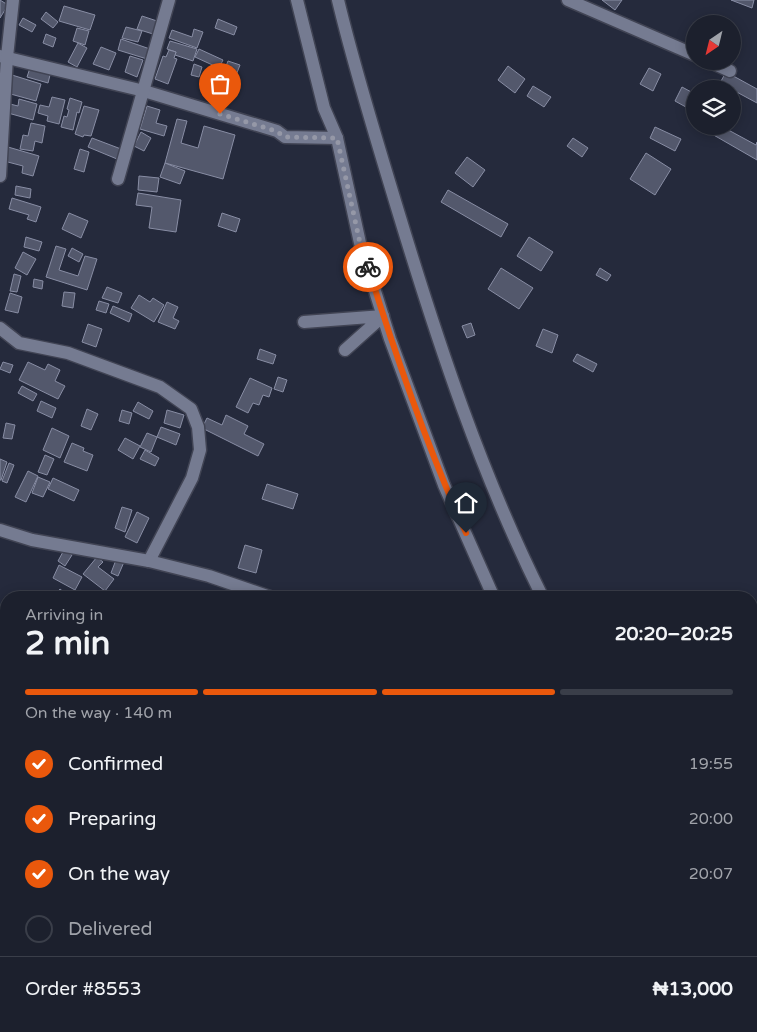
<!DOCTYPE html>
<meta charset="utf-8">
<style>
:root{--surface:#1c202d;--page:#292d39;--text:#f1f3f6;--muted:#a0a3aa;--line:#3a3e49;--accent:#ea580c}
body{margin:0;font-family:"Varela Round",sans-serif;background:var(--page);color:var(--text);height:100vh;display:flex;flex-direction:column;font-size:19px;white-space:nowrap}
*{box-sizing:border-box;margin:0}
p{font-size:16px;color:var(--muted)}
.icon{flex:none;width:28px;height:28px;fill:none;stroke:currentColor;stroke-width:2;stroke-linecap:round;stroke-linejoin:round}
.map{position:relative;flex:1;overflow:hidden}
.sheet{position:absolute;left:0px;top:591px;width:758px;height:441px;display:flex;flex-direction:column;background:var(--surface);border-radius:20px 20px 0 0;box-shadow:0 2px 12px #0003,0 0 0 1px var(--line)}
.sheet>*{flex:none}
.needle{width:32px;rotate:215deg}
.controls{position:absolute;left:686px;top:15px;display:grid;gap:10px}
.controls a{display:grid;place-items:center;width:55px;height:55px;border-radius:50%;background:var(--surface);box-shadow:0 2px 12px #0003,0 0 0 1px var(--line);font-size:25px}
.pin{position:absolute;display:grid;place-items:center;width:42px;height:42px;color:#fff;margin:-51px -21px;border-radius:50% 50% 50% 0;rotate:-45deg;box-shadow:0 0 5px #0007}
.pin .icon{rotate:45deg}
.courier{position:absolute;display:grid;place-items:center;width:50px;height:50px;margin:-25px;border:4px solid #ea580c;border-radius:50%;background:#fff;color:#222;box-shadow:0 1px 6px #0007}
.head em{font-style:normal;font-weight:700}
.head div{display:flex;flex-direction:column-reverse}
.head{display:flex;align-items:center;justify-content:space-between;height:85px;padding:0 25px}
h1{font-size:32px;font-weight:700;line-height:38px}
.bar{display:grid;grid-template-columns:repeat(4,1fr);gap:8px 5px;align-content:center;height:60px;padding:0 25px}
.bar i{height:6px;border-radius:4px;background:var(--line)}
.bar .active{background:var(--accent)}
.bar p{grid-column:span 4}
.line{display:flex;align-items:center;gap:12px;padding:0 25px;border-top:1px solid var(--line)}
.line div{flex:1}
ol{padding:0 25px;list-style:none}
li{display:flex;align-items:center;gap:15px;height:55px}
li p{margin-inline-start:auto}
li .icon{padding:5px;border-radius:50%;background:var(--accent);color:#fff;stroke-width:4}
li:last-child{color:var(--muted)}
li i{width:28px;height:28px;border:2px solid var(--line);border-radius:50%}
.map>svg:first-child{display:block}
.building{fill:#53586c;stroke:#888da4}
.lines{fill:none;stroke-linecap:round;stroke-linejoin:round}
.minor-casing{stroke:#414454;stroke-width:15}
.tertiary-casing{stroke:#414454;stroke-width:15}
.minor{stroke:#757b91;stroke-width:12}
.tertiary{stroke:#757b91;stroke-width:12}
.done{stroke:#9598a7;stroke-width:5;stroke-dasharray:0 9}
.route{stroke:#ea580c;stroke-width:6}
</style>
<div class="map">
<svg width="757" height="1032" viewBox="0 0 757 1032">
<rect width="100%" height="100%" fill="#252a3c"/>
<!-- building -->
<g class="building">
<path d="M0,0L8,5L0,18Z"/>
<path d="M602,0H622L615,10Z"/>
<path d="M731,0H754L752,8Z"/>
<path d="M64,6L95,15L90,30L59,21Z"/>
<path d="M46,12L58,22L53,28L41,19Z"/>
<path d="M142,16L157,21L153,34L137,29Z"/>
<path d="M23,18L36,25L32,32L19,25Z"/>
<path d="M218,19L237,27L234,35L215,28Z"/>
<path d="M126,27L142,31L138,42L122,38Z"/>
<path d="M77,28L89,31L85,45L73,41Z"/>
<path d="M194,29L203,32L197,48L169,38L172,30L192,37Z"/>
<path d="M46,34L56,38L53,47L43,43Z"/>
<path d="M121,39L150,49L147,59L118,50Z"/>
<path d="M170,41L197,49L193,61L175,55L176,52L167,49Z"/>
<path d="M78,43L87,48L77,67L68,62Z"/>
<path d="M101,47L116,53L109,70L93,64Z"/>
<path d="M199,49L223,60L219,68L195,57Z"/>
<path d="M169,50L176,52L174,58L177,59L168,84L155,79L163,56L166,57Z"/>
<path d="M130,56L143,60L137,77L125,72Z"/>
<path d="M228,61L240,65L233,83L221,79Z"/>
<path d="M194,64L202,67L199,77L191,75Z"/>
<path d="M31,65L51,71L48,83L27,77Z"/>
<path d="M508,66L525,79L515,93L498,80Z"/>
<path d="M649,68L661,74L653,91L640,84Z"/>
<path d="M726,72L757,89V103L720,83Z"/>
<path d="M12,75L41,84L36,101L7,93Z"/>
<path d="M533,86L551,97L544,107L527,96Z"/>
<path d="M682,87L695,94V112L675,101Z"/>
<path d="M52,97L65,100L59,124L47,121L48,116L38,113L40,105L49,107Z"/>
<path d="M70,98L82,102L79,113L77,112L73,130L61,127L64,116L67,117L69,110L67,109Z"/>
<path d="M19,99L37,104L33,120L8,113L10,104L18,106Z"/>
<path d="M84,106L99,110L91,136L84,135L83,137L75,134Z"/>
<path d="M147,106L160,110L156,123L167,126L164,136L140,129Z"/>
<path d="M177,119L187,121L181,143L198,148L204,126L235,135L223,179L165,163Z"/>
<path d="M31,123L45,126L42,143L35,141L33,151L20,149L23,135L28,136Z"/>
<path d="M698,126H721L756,145L757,142V160Z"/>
<path d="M655,127L681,139L675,151L650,138Z"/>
<path d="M141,132L151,138L144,151L134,146Z"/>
<path d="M92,138L121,149L117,159L88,147Z"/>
<path d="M573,138L588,148L582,157L567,146Z"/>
<path d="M8,147L39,156L33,176L22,173L23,166L4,161Z"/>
<path d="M80,149L89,152L84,172L74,169Z"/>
<path d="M646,153L671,169L655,195L630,179Z"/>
<path d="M467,157L485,170L473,187L455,173Z"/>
<path d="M165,163L185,171L180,184L160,177Z"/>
<path d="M139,176L159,178L157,192L138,190Z"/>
<path d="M16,186L31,189L30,198L15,195Z"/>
<path d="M448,190L508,224L501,237L441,202Z"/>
<path d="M138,193L181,200L176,232L149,228L152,207L136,205Z"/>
<path d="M12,198L41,207L36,222L27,219L29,215L9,209Z"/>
<path d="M69,213L88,221L81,238L62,229Z"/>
<path d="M222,213L240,219L236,232L218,226Z"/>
<path d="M26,237L42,242L39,251L24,247Z"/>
<path d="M529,237L553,252L541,271L517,256Z"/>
<path d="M56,246L66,249L59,270L78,276L85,256L97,259L87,290L46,277Z"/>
<path d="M72,248L83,254L79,262L68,256Z"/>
<path d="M23,252L36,259L27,275L15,268Z"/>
<path d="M501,268L533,288L519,309L488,289Z"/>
<path d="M600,268L611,275L607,281L596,275Z"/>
<path d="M14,274L21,276L17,292L10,291Z"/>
<path d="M34,279L43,281L42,289L33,287Z"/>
<path d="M107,287L122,293L118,303L102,298Z"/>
<path d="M64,292L75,293L73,308L62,306Z"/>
<path d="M10,293L22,297L18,313L5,310Z"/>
<path d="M139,295L150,302L153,298L164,305L154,322L131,308Z"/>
<path d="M99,301L109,304L106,313L96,310Z"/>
<path d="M167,302L178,307L173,318L179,321L175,329L158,322Z"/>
<path d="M113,306L132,314L129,322L110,313Z"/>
<path d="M471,323L475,335L467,338L462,326Z"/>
<path d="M88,324L102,329L96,347L82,342Z"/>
<path d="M543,329L558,335L552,353L536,346Z"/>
<path d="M260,349L276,355L273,364L257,359Z"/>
<path d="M577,354L597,364L593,372L573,361Z"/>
<path d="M3,362L13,365L10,373L0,369Z"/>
<path d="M28,362L45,370L48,364L60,370L55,381L65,386L58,399L19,380Z"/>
<path d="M278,377L287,380L283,392L274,389Z"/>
<path d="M250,378L272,388L269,397L263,395L259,405L253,403L248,413L236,407Z"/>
<path d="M22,386L37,394L33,401L18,393Z"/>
<path d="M41,401L56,408L52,418L37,411Z"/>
<path d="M138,402L153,411L149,419L133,411Z"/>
<path d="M87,409L98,414L91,430L81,426Z"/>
<path d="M122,410L132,413L129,424L119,421Z"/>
<path d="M167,410L184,415L180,428L164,423Z"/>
<path d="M226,415L248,426L244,434L264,444L258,456L202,428L207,418L222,425Z"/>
<path d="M6,423L15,425L12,439L3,438Z"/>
<path d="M161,427L180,434L176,445L157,437Z"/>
<path d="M52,428L69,436L60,458L43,450Z"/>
<path d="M147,433L157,437L151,452L140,447Z"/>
<path d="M125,438L140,446L133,459L118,450Z"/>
<path d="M72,443L84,448L83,451L93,455L87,471L64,462Z"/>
<path d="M145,450L159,458L155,466L140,459Z"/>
<path d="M45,455L54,459L47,475L38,472Z"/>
<path d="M0,459L7,462L1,480H0Z"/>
<path d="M9,463L14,465L7,483L2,481Z"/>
<path d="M28,471L38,476L26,502L15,497Z"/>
<path d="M38,477L50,482L43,497L32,493Z"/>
<path d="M53,478L79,490L74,501L48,489Z"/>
<path d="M267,484L298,494L293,509L262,499Z"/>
<path d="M122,507L132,510L125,532L115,528Z"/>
<path d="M137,512L149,518L137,543L125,537Z"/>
<path d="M245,545L262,550L256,573L238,568Z"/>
<path d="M64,550L72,555L65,566L58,561Z"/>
<path d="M119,552L127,555L118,576L111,573Z"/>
<path d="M97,557L103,562L98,567L114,579L105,591L83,574Z"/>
<path d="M59,565L82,577L75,590L53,578Z"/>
<path d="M60,589L71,598L54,596Z"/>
<path d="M6,655V677L0,673V665Z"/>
<path d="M1,678L6,681V698L0,694Z"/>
<path d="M0,952L6,955V968L0,965Z"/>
<path d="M0,988L6,992V1007L0,1003Z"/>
<path d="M6,1010V1026H12L9,1032L0,1028V1023Z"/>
<path d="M14,1026H32L28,1032H10Z"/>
<path d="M32,1026H40L46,1028L44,1032H30Z"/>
<path d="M91,1026H108L104,1032H88Z"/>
<path d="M108,1026H121L124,1028L122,1032H106Z"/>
<path d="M515,1026H520L528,1032H510Z"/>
</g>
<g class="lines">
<defs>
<g id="minor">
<path d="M568,0L695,55"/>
<path d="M0,56L144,91L277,131L285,137L337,138"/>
<path d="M708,61L730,71"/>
<path d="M0,176L7,57L13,0"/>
<path d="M118,179L169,0"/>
<path d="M304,322L383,316L345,350"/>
<path d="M0,328L19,343L68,353L160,387L191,409L198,427L200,450L192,478L149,561"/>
<path d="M0,530L32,540L149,561L209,576L273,598"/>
<path d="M0,748L6,752"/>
<path d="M170,1026L173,1032"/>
</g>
<g id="tertiary">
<path d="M297,0L324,108L337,138L360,243L390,339L444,485L494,598"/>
<path d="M338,0C355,71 377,141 398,211C438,343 481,474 543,598"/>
<path d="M751,969L757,977"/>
<path d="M743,1026L747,1032"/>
</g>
</defs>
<!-- minor casing -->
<use href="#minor" class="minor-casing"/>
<!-- tertiary casing -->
<use href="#tertiary" class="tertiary-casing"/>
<!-- minor -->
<use href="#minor" class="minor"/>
<!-- tertiary -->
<use href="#tertiary" class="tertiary"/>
</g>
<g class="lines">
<!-- done -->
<path class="done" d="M220,114L276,131L285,137L337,138L360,243L368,267"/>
<!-- route -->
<path class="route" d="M368,267C396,357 427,447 466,533"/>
</g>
</svg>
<div class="controls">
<a><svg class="needle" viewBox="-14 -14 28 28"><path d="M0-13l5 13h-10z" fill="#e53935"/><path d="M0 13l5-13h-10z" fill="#a0a3aa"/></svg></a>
<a><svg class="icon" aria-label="layers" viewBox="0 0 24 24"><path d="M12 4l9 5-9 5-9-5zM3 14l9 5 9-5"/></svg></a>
</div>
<div class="pin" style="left:220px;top:114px;background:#ea580c"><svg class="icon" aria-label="bag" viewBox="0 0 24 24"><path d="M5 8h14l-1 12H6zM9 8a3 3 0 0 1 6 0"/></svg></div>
<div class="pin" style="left:466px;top:533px;background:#1f2937"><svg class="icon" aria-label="home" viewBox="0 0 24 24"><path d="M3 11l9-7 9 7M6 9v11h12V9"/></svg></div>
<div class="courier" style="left:368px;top:267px"><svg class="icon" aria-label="bike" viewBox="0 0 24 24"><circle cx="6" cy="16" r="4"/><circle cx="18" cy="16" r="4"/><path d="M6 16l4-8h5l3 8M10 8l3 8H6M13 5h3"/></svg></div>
<section class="sheet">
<div class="head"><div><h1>2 min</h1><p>Arriving in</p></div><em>20:20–20:25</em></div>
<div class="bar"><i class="active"></i><i class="active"></i><i class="active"></i><i></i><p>On the way · 140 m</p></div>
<ol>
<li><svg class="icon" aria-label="check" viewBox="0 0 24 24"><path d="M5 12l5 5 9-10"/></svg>Confirmed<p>19:55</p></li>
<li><svg class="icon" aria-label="check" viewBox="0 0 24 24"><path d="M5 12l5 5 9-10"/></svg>Preparing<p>20:00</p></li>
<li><svg class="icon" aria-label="check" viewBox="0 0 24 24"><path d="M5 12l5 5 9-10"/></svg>On the way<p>20:07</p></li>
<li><i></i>Delivered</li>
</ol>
<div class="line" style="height:65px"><div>Order #8553</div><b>₦13,000</b></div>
</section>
</div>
